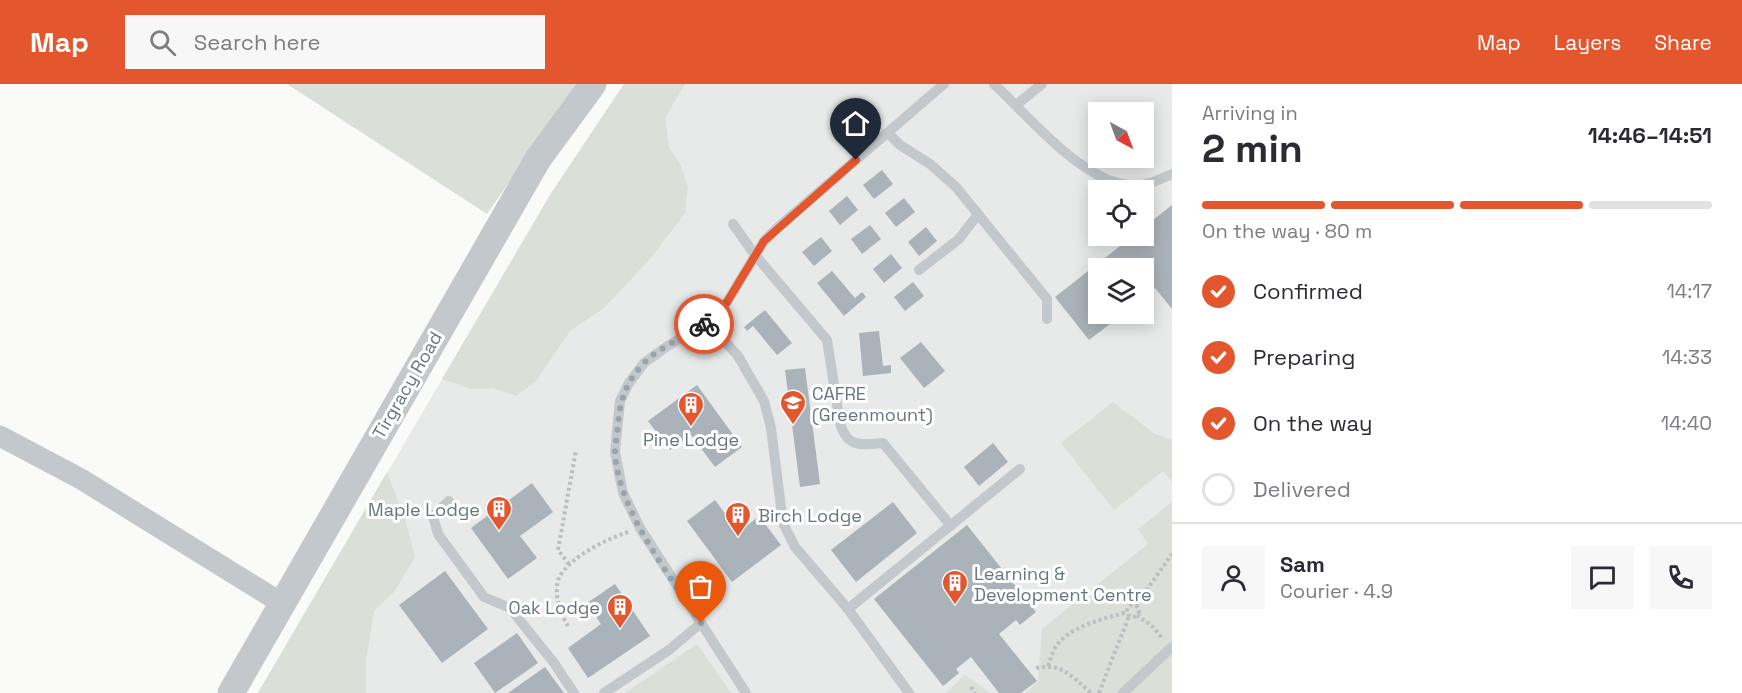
<!DOCTYPE html>
<meta charset="utf-8">
<style>
:root{--surface:#fff;--page:#f7f7f7;--text:#2b2b33;--muted:#7c7c81;--line:#e1e1e2;--accent:#e4572e}
body{margin:0;font-family:"Space Grotesk",sans-serif;background:var(--page);color:var(--text);height:100vh;display:flex;flex-direction:column;font-size:22px;white-space:nowrap}
*{box-sizing:border-box;margin:0}
p{font-size:20px;color:var(--muted)}
.icon{flex:none;width:33px;height:33px;fill:none;stroke:currentColor;stroke-width:2;stroke-linecap:round;stroke-linejoin:round}
.map{position:relative;flex:1;overflow:hidden}
.sheet{display:flex;flex-direction:column;background:var(--surface);width:570px}
.sheet>*{flex:none}
.needle{width:39px;rotate:139deg}
.tools{position:absolute;left:1088px;top:18px;display:grid;gap:12px}
.tools a{display:grid;place-items:center;width:66px;height:66px;border-radius:0px;background:var(--surface);box-shadow:0 3px 15px #0003;font-size:30px}
.pin{position:absolute;display:grid;place-items:center;width:51px;height:51px;color:#fff;margin:-62px -26px;border-radius:50% 50% 50% 0;rotate:-45deg;box-shadow:0 0 6px #0007}
.pin .icon{rotate:45deg}
.courier{position:absolute;display:grid;place-items:center;width:60px;height:60px;margin:-30px;border:4px solid #e4572e;border-radius:50%;background:#fff;color:#222;box-shadow:0 2px 8px #0007}
.summary em{font-style:normal;font-weight:700}
.summary div{display:flex;flex-direction:column-reverse}
.summary{display:flex;align-items:center;justify-content:space-between;height:102px;padding:0 30px}
h1{font-size:39px;font-weight:700;line-height:45px}
.bar{display:grid;grid-template-columns:repeat(4,1fr);gap:9px 6px;align-content:center;height:72px;padding:0 30px}
.bar i{height:8px;border-radius:4px;background:var(--line)}
.bar .on{background:var(--accent)}
.bar p{grid-column:span 4}
.line{display:flex;align-items:center;gap:15px;padding:0 30px;border-top:2px solid var(--line)}
.line div{flex:1}
.round{display:grid;place-items:center;flex:none;width:63px;height:63px;border-radius:0px;background:var(--page)}
ol{padding:0 30px;list-style:none}
li{display:flex;align-items:center;gap:18px;height:66px}
li p{margin-inline-start:auto}
li .icon{padding:6px;border-radius:50%;background:var(--accent);color:#fff;stroke-width:4}
li:last-child{color:var(--muted)}
li i{width:33px;height:33px;border:3px solid var(--line);border-radius:50%}
header{display:flex;align-items:center;gap:36px;box-sizing:border-box;height:84px;padding:0 30px;background:var(--accent);color:#fff}
header strong{font-size:28px}
nav{display:flex;gap:33px;margin-inline-start:auto;font-size:21px}
.search{width:420px;height:54px;background:var(--page);display:flex;align-items:center;gap:15px;box-sizing:border-box;padding:0 21px;border-radius:0px;color:var(--muted);font-size:22px}
main{display:flex;flex:1;min-height:0}
.map>svg:first-child{display:block}
.built{fill:#e8e9e9;fill-rule:evenodd}
.green{fill:#dadfd7}
.building{fill:#aab3b9}
.lines{fill:none;stroke-linecap:round;stroke-linejoin:round}
.path{stroke:#bbbfc2;stroke-width:4;stroke-dasharray:3 3;stroke-linecap:butt}
.service{stroke:#c3c8cc;stroke-width:10}
.minor{stroke:#c3c8cc;stroke-width:21}
.tertiary{stroke:#c3c8cc;stroke-width:27}
.done{stroke:#99a4ac;stroke-width:6;stroke-dasharray:0 10.8}
.route{stroke:#e4572e;stroke-width:8}
.labels{text-anchor:middle;dominant-baseline:central;stroke-width:6;stroke-linejoin:round;paint-order:stroke}
.street-label{font-size:18px;fill:#657683;stroke:#fff}
.poi-label{font-size:18px;fill:#657683;stroke:#fff;text-anchor:start}
</style>
<header>
<strong>Map</strong>
<div class="search"><svg class="icon" aria-label="search" viewBox="0 0 24 24"><circle cx="10" cy="10" r="6"/><path d="M15 15l6 6"/></svg>Search here</div>
<nav><a>Map</a><a>Layers</a><a>Share</a></nav>
</header>
<main>
<div class="map">
<svg width="1172" height="609" viewBox="0 0 1172 609">
<rect width="100%" height="100%" fill="#fafaf8"/>
<!-- built -->
<path class="built" d="M624,0H1172V609H258L550,111ZM1098,28H1143V74H1098ZM1098,106H1143V152H1098ZM1098,184H1143V230H1098Z"/>
<!-- green -->
<g class="green">
<path d="M287,0H577L487,130Z"/>
<path d="M624,0H685L665,34L669,63L681,82L688,103L685,129L650,175L604,224L570,247L536,297L516,312L493,304L472,305L442,295L550,111Z"/>
<path d="M1113,318L1155,350L1172,356V398L1163,387L1114,426L1061,359Z"/>
<path d="M387,388L406,439L415,473L394,508L374,527L366,575V609H258Z"/>
<path d="M1172,418V609H1025L1038,598L1042,545L1148,460L1138,445Z"/>
<path d="M697,560L731,609H625Z"/>
<path d="M965,591L990,609H946Z"/>
</g>
<!-- building -->
<g class="building">
<path d="M882,86L893,100L874,115L863,101Z"/>
<path d="M847,112L858,126L840,141L829,127Z"/>
<path d="M904,114L915,128L896,143L885,129Z"/>
<path d="M1172,121V225L1155,204L1143,213V184H1098V230H1123L1089,256L1055,213L1133,152H1143V144Z"/>
<path d="M870,141L881,155L862,170L851,155Z"/>
<path d="M926,143L937,157L919,172L908,158Z"/>
<path d="M821,153L832,167L814,182L802,168Z"/>
<path d="M891,170L902,184L884,199L873,185Z"/>
<path d="M832,187L855,214L862,208L866,213L844,232L817,199Z"/>
<path d="M913,198L924,212L905,227L894,213Z"/>
<path d="M765,226L792,259L777,271L753,242L747,247L744,243Z"/>
<path d="M879,247L883,282L891,281V289L863,292L859,249Z"/>
<path d="M921,258L945,287L924,304L900,274Z"/>
<path d="M805,284L820,400L800,403L785,286Z"/>
<path d="M697,301L742,363L715,383L691,351L670,366L648,337Z"/>
<path d="M993,359L1008,378L979,402L964,383Z"/>
<path d="M532,399L553,428L520,452L537,474L508,495L471,444Z"/>
<path d="M715,416L739,448L759,432L781,461L732,498L687,437Z"/>
<path d="M893,418L917,449L856,498L831,466Z"/>
<path d="M967,441L1036,528L1020,541L1016,536L999,550L1037,597L1021,609H999L971,573L956,585L959,589L943,602L874,515Z"/>
<path d="M445,487L488,545L442,579L399,521Z"/>
<path d="M615,500L650,552L588,594L568,564L601,540L587,519Z"/>
<path d="M517,549L538,579L495,609L474,579Z"/>
<path d="M545,583L564,609H508Z"/>
</g>
<g class="lines">
<!-- path -->
<g class="path">
<path d="M569,480L558,466L576,366"/>
<circle cx="1133" cy="527" r="6"/>
<path d="M1136,521L1172,470"/>
<path d="M1137,531L1153,543L1163,555"/>
<path d="M568,542C560,530 553,507 559,494C569,473 607,455 628,448"/>
<path d="M1048,582C1050,576 1052,570 1055,564C1068,542 1104,535 1127,528"/>
<path d="M1036,584C1062,579 1072,592 1091,609"/>
<path d="M971,603L975,609"/>
<path d="M1099,609L1129,532"/>
</g>
<!-- service -->
<g class="service">
<path d="M994,0C1030,33 1089,108 1142,101C1151,100 1163,94 1172,90"/>
<path d="M1016,21L1042,0"/>
<path d="M888,49L900,61L930,80L956,103L1047,215V235"/>
<path d="M733,140L755,171L827,256L840,339C847,364 861,361 883,359L951,442"/>
<path d="M919,186L959,155L978,130"/>
<path d="M708,238L738,272L764,317L771,344L783,439L795,463L848,525L909,609"/>
<path d="M449,417L433,432L438,450L484,513L510,524L554,579L574,609"/>
<path d="M848,525L1020,385"/>
<path d="M604,609L669,566L701,539"/>
<path d="M746,609L640,444L623,409L615,368L620,317L629,299L644,279L666,263L712,235L727,218L764,157L777,144L944,0"/>
<path d="M1123,609L1172,563"/>
</g>
<!-- minor -->
<path class="minor" d="M0,352L81,395L283,520"/>
<!-- tertiary -->
<path class="tertiary" d="M231,609L538,75L593,0"/>
</g>
<g class="lines">
<!-- done -->
<path class="done" d="M701,539C670,492 618,426 615,369C615,360 617,351 618,342C620,316 625,300 643,280C660,262 685,254 704,240"/>
<!-- route -->
<path class="route" d="M704,240L727,218L764,157L856,76"/>
</g>
<!-- icons -->
<defs>
<symbol id="university-pin" viewBox="-11 -11 22 30"><path d="M0 17L-7.5 6A9.5 9.5 0 1 1 7.5 6Z" fill="#e4572e" stroke="#fff"/><path d="M0-5L7-2L0 1L-7-2ZM-4 1L0 2.5L4 1V4Q0 6-4 4Z" fill="#fff"/></symbol>
<symbol id="building-pin" viewBox="-11 -11 22 30"><path d="M0 17L-7.5 6A9.5 9.5 0 1 1 7.5 6Z" fill="#e4572e" stroke="#fff"/><path d="M-4-6H4V6H1V3H-1V6H-4ZM-2.5-4.3h1.7v1.8h-1.7ZM.8-4.3h1.7v1.8H.8ZM-2.5-1h1.7V.8h-1.7ZM.8-1h1.7V.8H.8Z" fill="#fff"/></symbol>
</defs>
<g fill-rule="evenodd">
<use href="#university-pin" x="778" y="304" width="30" height="40"/>
<use href="#building-pin" x="676" y="306" width="30" height="40"/>
<use href="#building-pin" x="484" y="410" width="30" height="40"/>
<use href="#building-pin" x="723" y="416" width="30" height="40"/>
<use href="#building-pin" x="940" y="484" width="30" height="40"/>
<use href="#building-pin" x="605" y="508" width="30" height="40"/>
</g>
<g class="labels">
<!-- street labels -->
<g class="street-label">
<text transform="translate(407 301) rotate(-60)">Tirgracy Road</text>
</g>
<!-- poi labels -->
<g class="poi-label">
<text x="812" y="309">CAFRE<tspan x="812" dy="21">(Greenmount)</tspan></text>
<text x="691" y="355" text-anchor="middle">Pine Lodge</text>
<text x="480" y="425" text-anchor="end">Maple Lodge</text>
<text x="758" y="431">Birch Lodge</text>
<text x="974" y="489">Learning &amp;<tspan x="974" dy="21">Development Centre</tspan></text>
<text x="600" y="523" text-anchor="end">Oak Lodge</text>
</g>
</g>
</svg>
<div class="tools">
<a><svg class="needle" viewBox="-14 -14 28 28"><path d="M0-13l5 13h-10z" fill="#e53935"/><path d="M0 13l5-13h-10z" fill="#7c7c81"/></svg></a>
<a><svg class="icon" aria-label="locate" viewBox="0 0 24 24"><circle cx="12" cy="12" r="6"/><path d="M12 2v4M12 18v4M2 12h4M18 12h4"/></svg></a>
<a><svg class="icon" aria-label="layers" viewBox="0 0 24 24"><path d="M12 4l9 5-9 5-9-5zM3 14l9 5 9-5"/></svg></a>
</div>
<div class="pin" style="left:701px;top:539px;background:#ea580c"><svg class="icon" aria-label="bag" viewBox="0 0 24 24"><path d="M5 8h14l-1 12H6zM9 8a3 3 0 0 1 6 0"/></svg></div>
<div class="pin" style="left:856px;top:76px;background:#1f2937"><svg class="icon" aria-label="home" viewBox="0 0 24 24"><path d="M3 11l9-7 9 7M6 9v11h12V9"/></svg></div>
<div class="courier" style="left:704px;top:240px"><svg class="icon" aria-label="bike" viewBox="0 0 24 24"><circle cx="6" cy="16" r="4"/><circle cx="18" cy="16" r="4"/><path d="M6 16l4-8h5l3 8M10 8l3 8H6M13 5h3"/></svg></div>
</div>
<section class="sheet">
<div class="summary"><div><h1>2 min</h1><p>Arriving in</p></div><em>14:46–14:51</em></div>
<div class="bar"><i class="on"></i><i class="on"></i><i class="on"></i><i></i><p>On the way · 80 m</p></div>
<ol>
<li><svg class="icon" aria-label="check" viewBox="0 0 24 24"><path d="M5 12l5 5 9-10"/></svg>Confirmed<p>14:17</p></li>
<li><svg class="icon" aria-label="check" viewBox="0 0 24 24"><path d="M5 12l5 5 9-10"/></svg>Preparing<p>14:33</p></li>
<li><svg class="icon" aria-label="check" viewBox="0 0 24 24"><path d="M5 12l5 5 9-10"/></svg>On the way<p>14:40</p></li>
<li><i></i>Delivered</li>
</ol>
<div class="line" style="height:108px"><a class="round"><svg class="icon" aria-label="person" viewBox="0 0 24 24"><circle cx="12" cy="8" r="4"/><path d="M4 21q1-7 8-7t8 7"/></svg></a><div><b>Sam</b><p>Courier · 4.9</p></div><a class="round"><svg class="icon" aria-label="chat" viewBox="0 0 24 24"><path d="M4 5h16v11H9l-5 4z"/></svg></a><a class="round"><svg class="icon" aria-label="phone" viewBox="0 0 24 24"><path d="M5 4h4l2 5-3 2q2 4 5 5l2-3 5 2v4C11 20 4 13 5 4z"/></svg></a></div>
</section>
</main>
